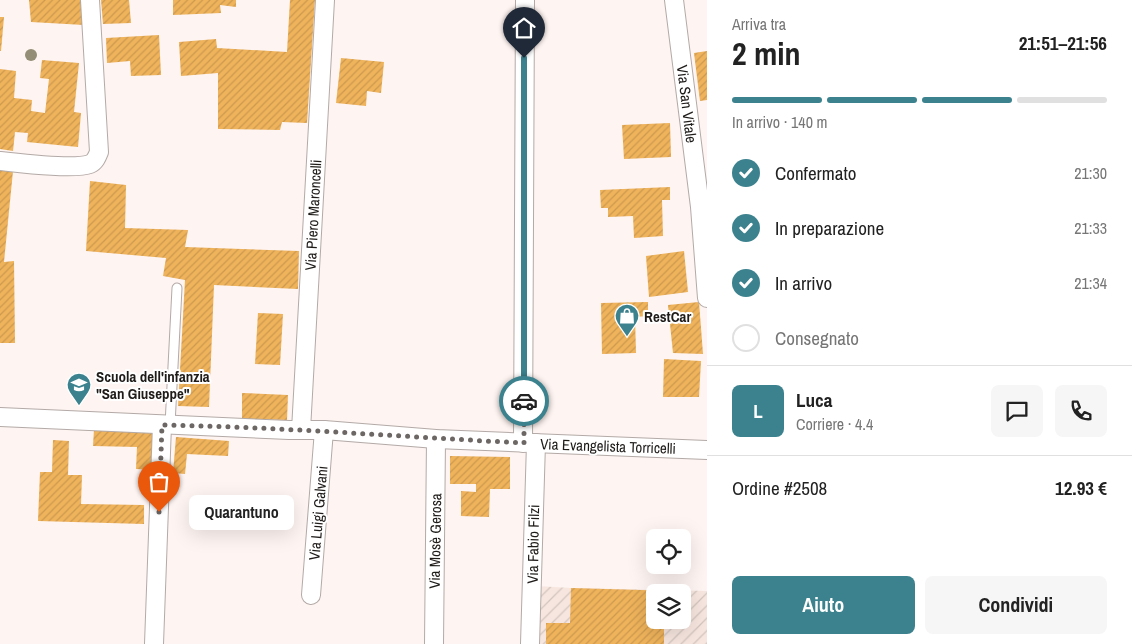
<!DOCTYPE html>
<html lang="it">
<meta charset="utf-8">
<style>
:root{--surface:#fff;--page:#f6f6f6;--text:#222;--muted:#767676;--line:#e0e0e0;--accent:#3c828e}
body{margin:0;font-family:"Archivo Narrow",sans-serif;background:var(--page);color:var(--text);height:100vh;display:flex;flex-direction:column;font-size:19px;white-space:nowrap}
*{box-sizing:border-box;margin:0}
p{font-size:16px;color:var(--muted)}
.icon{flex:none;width:28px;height:28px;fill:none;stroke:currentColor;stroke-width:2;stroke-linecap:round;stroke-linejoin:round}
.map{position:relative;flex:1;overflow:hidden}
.side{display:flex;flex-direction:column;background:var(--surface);width:425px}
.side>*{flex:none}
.fabs{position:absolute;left:646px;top:529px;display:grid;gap:10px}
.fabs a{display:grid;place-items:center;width:45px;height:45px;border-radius:8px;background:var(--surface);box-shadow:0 5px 20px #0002;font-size:25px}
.pin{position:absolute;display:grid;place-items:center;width:42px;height:42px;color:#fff;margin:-51px -21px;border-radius:50% 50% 50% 0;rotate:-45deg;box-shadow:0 0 5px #0007}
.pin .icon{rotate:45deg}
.courier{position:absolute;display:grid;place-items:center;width:50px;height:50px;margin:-25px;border:4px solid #3c828e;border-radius:50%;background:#fff;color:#222;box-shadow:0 1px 6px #0007}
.bubble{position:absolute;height:35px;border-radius:8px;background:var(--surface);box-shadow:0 5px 20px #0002;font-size:16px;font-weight:700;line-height:35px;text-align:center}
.head em{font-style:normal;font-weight:700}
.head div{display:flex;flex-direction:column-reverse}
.head{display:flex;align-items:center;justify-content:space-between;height:85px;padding:0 25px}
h1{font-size:32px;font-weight:700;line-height:38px}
.bar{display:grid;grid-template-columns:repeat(4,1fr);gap:8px 5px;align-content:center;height:60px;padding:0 25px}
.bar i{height:6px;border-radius:4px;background:var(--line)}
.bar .on{background:var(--accent)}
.bar p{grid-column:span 4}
.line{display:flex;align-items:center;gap:12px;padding:0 25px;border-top:1px solid var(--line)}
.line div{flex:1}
.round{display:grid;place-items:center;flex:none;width:52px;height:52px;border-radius:8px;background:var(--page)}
ol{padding:0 25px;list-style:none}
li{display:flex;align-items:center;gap:15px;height:55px}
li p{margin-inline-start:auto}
li .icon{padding:5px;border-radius:50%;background:var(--accent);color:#fff;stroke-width:4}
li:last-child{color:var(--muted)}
li i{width:28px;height:28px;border:2px solid var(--line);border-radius:50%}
.primary-button{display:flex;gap:10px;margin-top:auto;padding:10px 25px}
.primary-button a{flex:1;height:58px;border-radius:8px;background:var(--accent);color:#fff;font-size:20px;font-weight:700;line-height:58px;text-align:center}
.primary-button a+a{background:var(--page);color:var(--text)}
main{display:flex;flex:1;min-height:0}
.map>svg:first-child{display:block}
.industrial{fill:url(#industrial-furrows);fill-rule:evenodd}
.building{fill:url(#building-hatch)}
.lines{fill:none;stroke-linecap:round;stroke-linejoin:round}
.service-casing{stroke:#b3aaa7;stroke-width:11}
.minor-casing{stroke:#b3aaa7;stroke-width:20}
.service{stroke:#fff;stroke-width:9}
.minor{stroke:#fff;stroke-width:18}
.tree{fill:#938e75}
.done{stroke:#6c6765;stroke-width:5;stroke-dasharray:0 9}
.route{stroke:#3c828e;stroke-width:6}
.labels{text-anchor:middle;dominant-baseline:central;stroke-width:4;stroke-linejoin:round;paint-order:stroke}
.street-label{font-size:15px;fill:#1e1b19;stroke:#fff}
.poi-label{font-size:15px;font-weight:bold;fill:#1e1b19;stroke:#fff;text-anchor:start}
</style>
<main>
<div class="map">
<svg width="707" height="644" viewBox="0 0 707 644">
<defs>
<pattern id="industrial-furrows" width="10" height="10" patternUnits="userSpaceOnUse" patternTransform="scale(1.25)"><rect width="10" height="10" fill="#f7e6df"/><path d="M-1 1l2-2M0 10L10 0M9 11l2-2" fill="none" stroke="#d3c5bf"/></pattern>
<pattern id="building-hatch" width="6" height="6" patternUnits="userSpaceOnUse" patternTransform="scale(1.25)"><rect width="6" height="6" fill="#efb35b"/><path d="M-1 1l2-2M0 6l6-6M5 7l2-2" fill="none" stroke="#cc994f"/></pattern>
</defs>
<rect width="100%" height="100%" fill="#fef4f1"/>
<!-- industrial -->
<path class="industrial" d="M536,586L571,588L707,591V644H533ZM655,592H682V620H655Z"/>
<!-- building -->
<g class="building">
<path d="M29,0H82L84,25L31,22Z"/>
<path d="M101,0H129L131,23L103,24Z"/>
<path d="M173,0H236V7L220,5L221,13L173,15Z"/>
<path d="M290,0H315L307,123L282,122L280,130L218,129V73L181,76L179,42L216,39L217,48L287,52Z"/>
<path d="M0,17H4L1,51H0Z"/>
<path d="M159,35L161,75L131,76L130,61L107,63L106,38Z"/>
<path d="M707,51V100L700,101L694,53Z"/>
<path d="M341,58L384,62L381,93L367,91L366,106L336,103Z"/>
<path d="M42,60L79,63L74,112L81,113L78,147L27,142L28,133L15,132L13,151L0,149V69L16,71L14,98L32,100L31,111L45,113L49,79L40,78Z"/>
<path d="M670,123L671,157L624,159L622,125Z"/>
<path d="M0,170L13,171L4,262L14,261L15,343H0Z"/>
<path d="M90,181L126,185L125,228L188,230L185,247L299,251L298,289L214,285L209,407L178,406L185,280L163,276L166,258L86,251Z"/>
<path d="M670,187V200H662L663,236L634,238L633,216L608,217V208H601L600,190Z"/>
<path d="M684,251L688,292L649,297L646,256Z"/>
<path d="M648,302V316L635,317L636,353L602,354L601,303Z"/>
<path d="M699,302L703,354L673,353L668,305Z"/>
<path d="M258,313L283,314L280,365L255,364Z"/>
<path d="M664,359L701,361L699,397H663Z"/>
<path d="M242,393L288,395L287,420L242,419Z"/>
<path d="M94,429L156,432L155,470L136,469L137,447L93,446Z"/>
<path d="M176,437L229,441L228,456L187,454L185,474L173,473Z"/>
<path d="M53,440L69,441L68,475H82L81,504L144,505V524L38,521L40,472H52Z"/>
<path d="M450,456L510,457V489H490L489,517L461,516V491L476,492V484H450Z"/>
<path d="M571,588L676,591V592H655V620H682L681,628H664V644H546V623H570Z"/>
</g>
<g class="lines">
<defs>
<path id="service" d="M170,425L177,288"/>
<g id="minor">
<path d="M674,0L700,207L707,298"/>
<path d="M0,161C19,163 74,170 90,164C95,162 97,157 99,152L90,0"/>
<path d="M0,417L289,430H324L436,439L707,450"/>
<path d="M301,430L325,0"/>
<path d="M523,443L525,0"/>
<path d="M311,595L324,430"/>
<path d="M154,644L162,425"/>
<path d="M434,644L436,439"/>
<path d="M530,644L536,443"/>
</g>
</defs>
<!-- service casing -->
<use href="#service" class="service-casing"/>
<!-- minor casing -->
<use href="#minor" class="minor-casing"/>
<!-- service -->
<use href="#service" class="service"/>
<!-- minor -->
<use href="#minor" class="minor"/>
</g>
<!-- trees -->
<circle class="tree" cx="31" cy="55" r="6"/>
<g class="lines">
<!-- done -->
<path class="done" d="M159,512L162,425C283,427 403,437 524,443V401"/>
<!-- route -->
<path class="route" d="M524,401V58"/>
</g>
<!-- icons -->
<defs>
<symbol id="shop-pin" viewBox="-11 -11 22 30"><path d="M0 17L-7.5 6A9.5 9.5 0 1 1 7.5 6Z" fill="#3c828e" stroke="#fff"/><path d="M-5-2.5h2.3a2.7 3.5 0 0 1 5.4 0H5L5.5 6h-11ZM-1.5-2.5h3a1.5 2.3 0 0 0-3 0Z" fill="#fff"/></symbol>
<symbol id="school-pin" viewBox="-11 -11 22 30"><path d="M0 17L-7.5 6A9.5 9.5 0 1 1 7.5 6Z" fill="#3c828e" stroke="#fff"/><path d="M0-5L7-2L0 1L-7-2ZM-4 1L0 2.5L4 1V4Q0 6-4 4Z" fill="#fff"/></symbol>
</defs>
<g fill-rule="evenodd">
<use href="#shop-pin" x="613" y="302" width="28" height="38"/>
<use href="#school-pin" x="65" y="371" width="28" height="38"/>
</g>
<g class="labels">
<!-- street labels -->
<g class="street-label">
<text transform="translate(687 104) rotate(83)">Via San Vitale</text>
<text transform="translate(313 215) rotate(-87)">Via Piero Maroncelli</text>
<text transform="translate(608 446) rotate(2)">Via Evangelista Torricelli</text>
<text transform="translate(318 513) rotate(-85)">Via Luigi Galvani</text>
<text transform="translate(435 541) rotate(-89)">Via Mosè Gerosa</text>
<text transform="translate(533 544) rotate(-89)">Via Fabio Filzi</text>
</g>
<!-- poi labels -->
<g class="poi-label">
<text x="644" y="316">RestCar</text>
<text x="96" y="376">Scuola dell'infanzia<tspan x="96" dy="17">"San Giuseppe"</tspan></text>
</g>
</g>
</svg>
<div class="fabs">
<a><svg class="icon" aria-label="locate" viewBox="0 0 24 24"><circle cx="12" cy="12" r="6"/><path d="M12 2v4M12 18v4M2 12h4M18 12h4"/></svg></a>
<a><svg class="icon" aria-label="layers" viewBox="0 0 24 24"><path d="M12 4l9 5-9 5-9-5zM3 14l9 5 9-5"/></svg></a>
</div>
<div class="pin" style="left:159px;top:512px;background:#ea580c"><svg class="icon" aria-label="bag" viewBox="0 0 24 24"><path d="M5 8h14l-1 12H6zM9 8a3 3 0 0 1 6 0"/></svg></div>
<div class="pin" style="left:524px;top:58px;background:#1f2937"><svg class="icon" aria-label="home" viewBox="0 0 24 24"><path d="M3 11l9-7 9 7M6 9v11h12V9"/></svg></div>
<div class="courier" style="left:524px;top:401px"><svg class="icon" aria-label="car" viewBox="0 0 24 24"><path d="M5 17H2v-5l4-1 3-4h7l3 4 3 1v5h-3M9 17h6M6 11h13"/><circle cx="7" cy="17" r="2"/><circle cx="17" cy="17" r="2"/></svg></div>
<div class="bubble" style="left:189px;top:495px;width:105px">Quarantuno</div>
</div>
<section class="side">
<div class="head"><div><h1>2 min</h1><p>Arriva tra</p></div><em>21:51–21:56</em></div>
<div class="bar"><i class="on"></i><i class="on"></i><i class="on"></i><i></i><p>In arrivo · 140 m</p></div>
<ol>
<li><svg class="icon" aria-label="check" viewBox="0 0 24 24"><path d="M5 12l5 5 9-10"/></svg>Confermato<p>21:30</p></li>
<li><svg class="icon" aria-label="check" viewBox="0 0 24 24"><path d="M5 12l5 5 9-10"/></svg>In preparazione<p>21:33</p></li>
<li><svg class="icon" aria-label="check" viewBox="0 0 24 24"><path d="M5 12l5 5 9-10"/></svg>In arrivo<p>21:34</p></li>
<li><i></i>Consegnato</li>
</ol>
<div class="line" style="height:90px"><b class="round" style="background:var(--accent);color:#fff">L</b><div><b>Luca</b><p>Corriere · 4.4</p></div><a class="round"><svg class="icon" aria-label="chat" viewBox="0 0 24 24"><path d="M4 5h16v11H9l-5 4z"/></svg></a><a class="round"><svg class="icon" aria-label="phone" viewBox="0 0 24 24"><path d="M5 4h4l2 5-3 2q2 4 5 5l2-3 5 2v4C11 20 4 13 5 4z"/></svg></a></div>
<div class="line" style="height:65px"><div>Ordine #2508</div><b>12.93 €</b></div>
<div class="primary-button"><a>Aiuto</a><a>Condividi</a></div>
</section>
</main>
